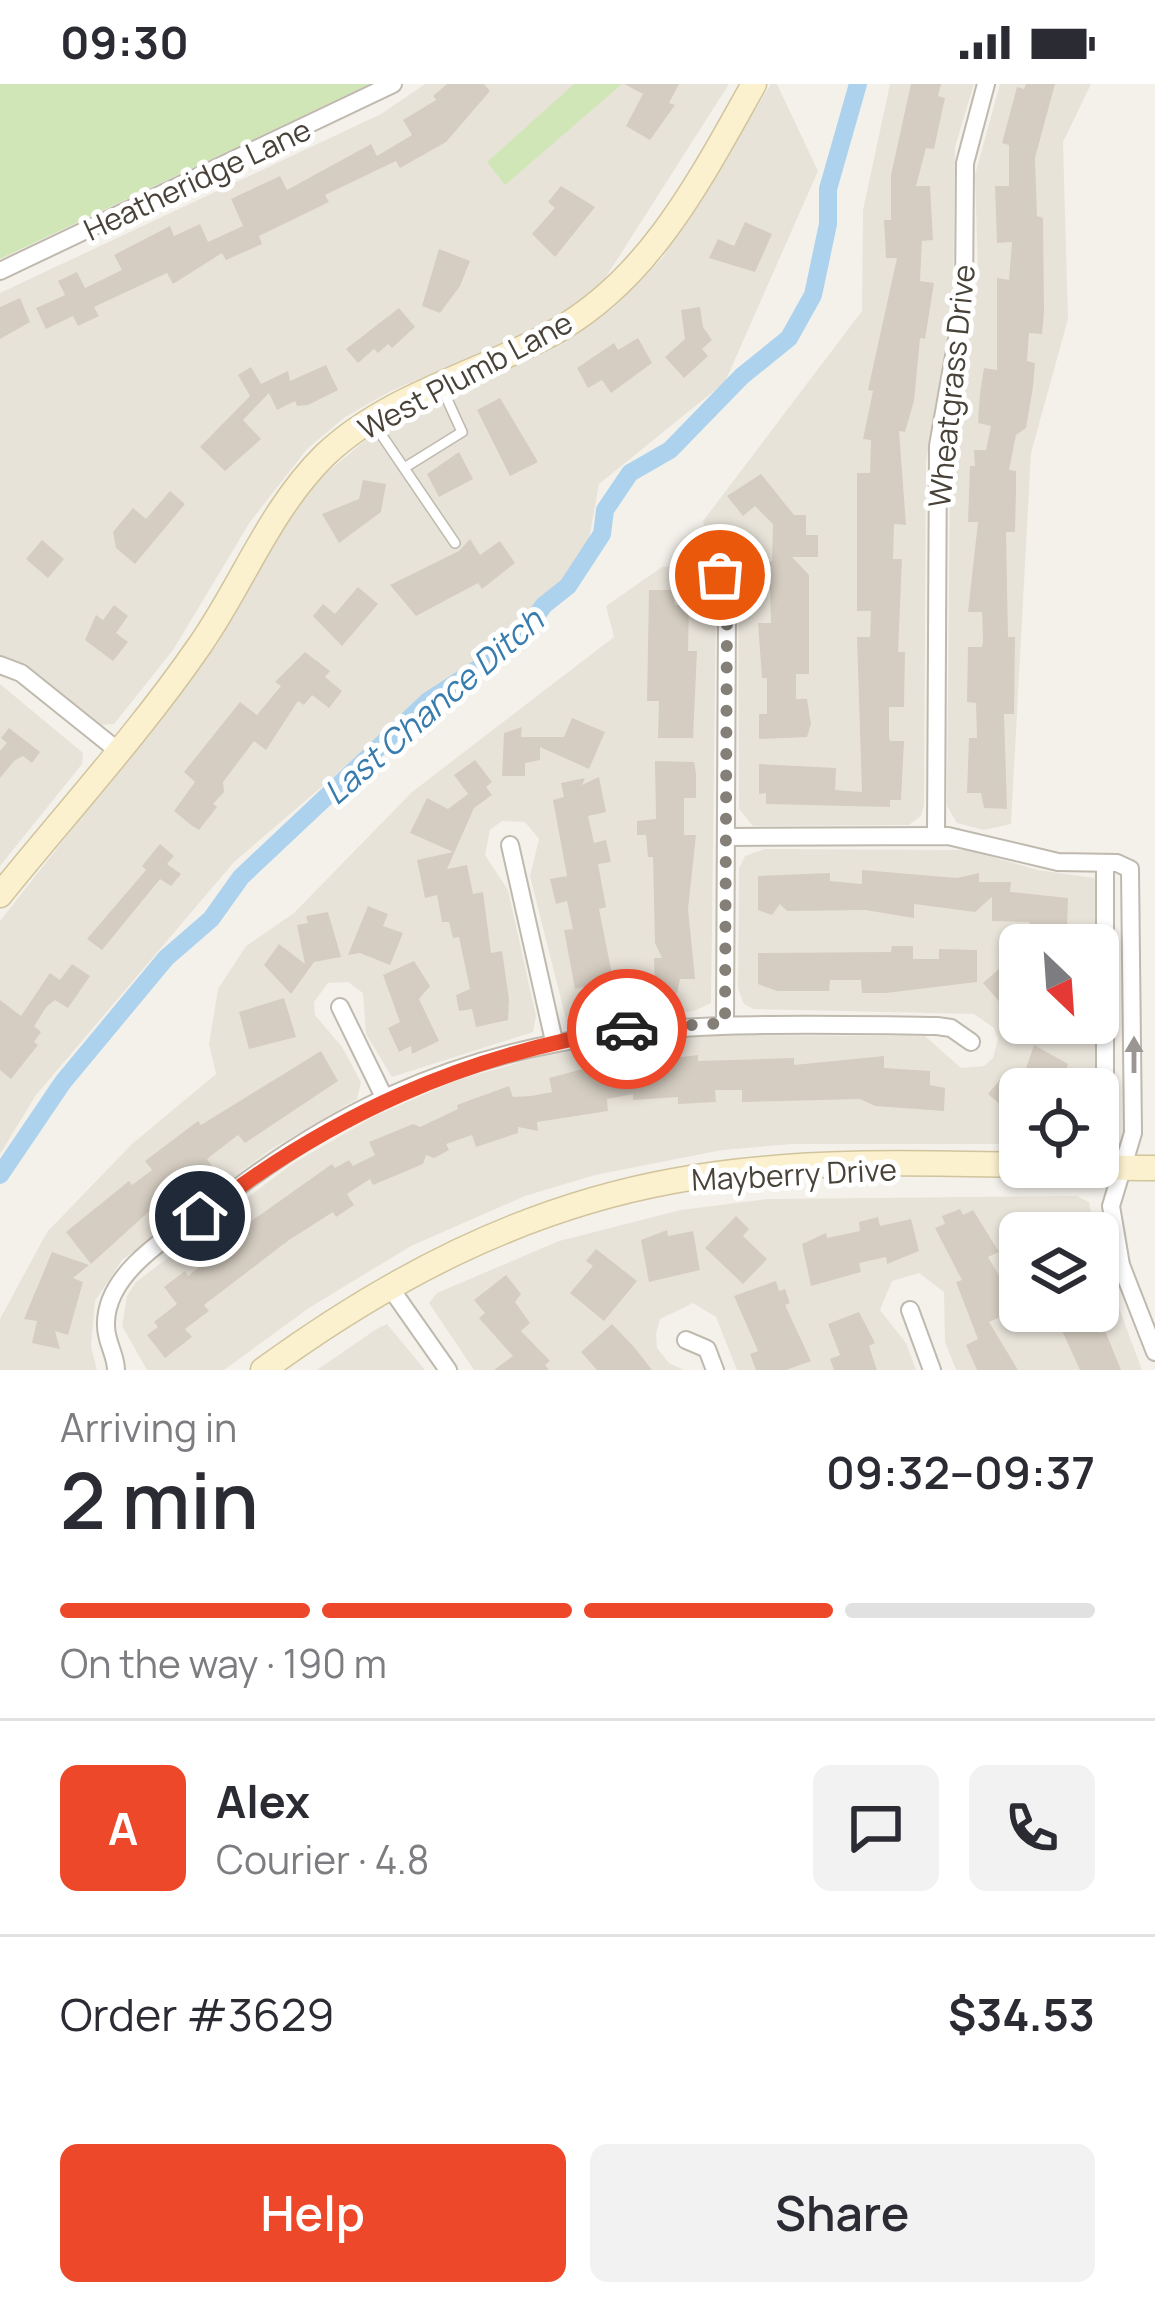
<!DOCTYPE html>
<meta charset="utf-8">
<style>
:root{--surface:#fff;--page:#f2f2f3;--text:#2b2b33;--muted:#7c7c81;--line:#e1e1e2;--accent:#ed4829}
body{margin:0;font-family:Manrope,sans-serif;background:var(--page);color:var(--text);height:100vh;display:flex;flex-direction:column;font-size:45px;white-space:nowrap}
*{box-sizing:border-box;margin:0}
p{font-size:39px;color:var(--muted)}
.icon{flex:none;width:66px;height:66px;fill:none;stroke:currentColor;stroke-width:2;stroke-linecap:round;stroke-linejoin:round}
.map{position:relative;height:1286px;overflow:hidden}
.details{display:flex;flex-direction:column;background:var(--surface);flex:1}
.details>*{flex:none}
.needle{width:78px;rotate:155deg}
.buttons{position:absolute;left:999px;top:840px;display:grid;gap:24px}
.buttons a{display:grid;place-items:center;width:120px;height:120px;border-radius:18px;background:var(--surface);box-shadow:0 3px 9px #0004;font-size:60px}
.pin{position:absolute;display:grid;place-items:center;width:102px;height:102px;color:#fff;margin:-51px;border:6px solid #fff;border-radius:50%;box-shadow:0 3px 12px #0007}
.courier{position:absolute;display:grid;place-items:center;width:120px;height:120px;margin:-60px;border:9px solid #ed4829;border-radius:50%;background:#fff;color:#222;box-shadow:0 3px 15px #0007}
.headline em{font-style:normal;font-weight:600}
.headline div{display:flex;flex-direction:column-reverse}
.headline{display:flex;align-items:center;justify-content:space-between;height:204px;padding:0 60px}
h1{font-size:78px;font-weight:600;line-height:90px}
.bar{display:grid;grid-template-columns:repeat(4,1fr);gap:18px 12px;align-content:center;height:144px;padding:0 60px}
.bar i{height:15px;border-radius:9px;background:var(--line)}
.bar .current{background:var(--accent)}
.bar p{grid-column:span 4}
.line{display:flex;align-items:center;gap:30px;padding:0 60px;border-top:3px solid var(--line)}
.line div{flex:1}
.round{display:grid;place-items:center;flex:none;width:126px;height:126px;border-radius:18px;background:var(--page)}
.primary-button{display:flex;gap:24px;margin-top:auto;padding:24px 60px}
.primary-button a{flex:1;height:138px;border-radius:18px;background:var(--accent);color:#fff;font-size:48px;font-weight:600;line-height:138px;text-align:center}
.primary-button a+a{background:var(--page);color:var(--text)}
.status{display:flex;justify-content:space-between;align-items:center;height:84px;padding:0 60px;background:var(--surface);direction:ltr}
.status svg{height:33px;fill:currentColor}
.map>svg:first-child{display:block}
.residential{fill:#e8e3d9;fill-rule:evenodd}
.green{fill:#d0e6b6}
.lines{fill:none;stroke-linecap:round;stroke-linejoin:round}
.canal{stroke:#acd2ed;stroke-width:18}
.building{fill:#d5cdc1}
.lane-casing{stroke:#bfb9ae;stroke-width:12}
.street-casing{stroke:#bfb9ae;stroke-width:20}
.secondary-casing{stroke:#d1c49d;stroke-width:27}
.lane{stroke:#fff;stroke-width:9}
.street{stroke:#fff;stroke-width:16}
.secondary{stroke:#fbf1ce;stroke-width:24}
.oneway{fill:#9a9792}
.done{stroke:#847f77;stroke-width:12;stroke-dasharray:0 21.6}
.route{stroke:#ed4829;stroke-width:15}
.labels{text-anchor:middle;dominant-baseline:central;stroke-width:10;stroke-linejoin:round;paint-order:stroke}
.street-label{font-size:30px;fill:#484239;stroke:#fff}
.water-label{font-size:33px;font-style:italic;fill:#387cae;stroke:#fff}
</style>
<div class="status"><b>09:30</b><svg viewBox="0 0 49 12"><path d="M0 12V9h3v3zM5 12V6h3v6zM10 12V3h3v9zM15 12V0h3v12zM26 1h20v11H26zM47 4h2v5h-2z"/></svg></div>
<div class="map">
<svg width="1155" height="1286" viewBox="0 0 1155 1286">
<rect width="100%" height="100%" fill="#f4f1eb"/>
<!-- residential -->
<g class="residential">
<path d="M425,0H729L597,207L539,244L391,307L345,333L307,365L250,438L173,566L114,640L99,641L0,572V209L381,30Z"/>
<path d="M771,0H777L818,87L725,298L599,400L587,466L507,560L409,628L234,778L36,1011L0,1070V837L218,559L291,432L319,395L374,349L565,254L614,223L663,173Z"/>
<path d="M890,0H974L955,63L953,215L926,378L924,721L921,732L909,741L753,742L739,725L738,471L724,455L707,453L703,437L862,227L863,126Z"/>
<path d="M1000,0H1091L1063,58L1068,235L1031,369L1011,740L984,746L957,739L947,722L950,390L978,189L975,91Z"/>
<path d="M684,481L716,524L711,919L694,927L567,939L530,792L539,755L525,738L502,737L490,746L485,771L508,806L536,932L533,948L392,993L366,950L363,909L348,898L328,899L314,918L315,931L342,963L361,998L357,1015L270,1066L122,1176L95,1217L91,1263L97,1286H0V1235L47,1148L132,1060L216,990L209,960L218,905L246,862L294,829L412,708L614,553L606,522L662,483Z"/>
<path d="M0,600L83,669L82,680L0,782Z"/>
<path d="M765,765L968,766L1038,786L1094,794L1099,803L1098,1005H1020V1060H793L722,1066L595,1091L525,1112L411,1162L309,1224L224,1286H147L122,1242L127,1212L136,1198L292,1080L373,1033L457,996L550,970L687,951L925,952L961,984L984,982L993,974L998,955L994,944L974,930L753,925L744,920L738,905L739,784L745,772ZM1020,861H1098V939H1020Z"/>
<path d="M1076,1112L1089,1118L1095,1149H1020V1227H1098V1168L1142,1286H956L945,1258L944,1208L919,1189L892,1197L880,1226L906,1259L916,1286H737L716,1233L693,1219L660,1235L656,1250L657,1264L669,1279L684,1286H474L429,1219L437,1209L559,1157L681,1126L767,1115Z"/>
<path d="M387,1240L425,1286H317L378,1244Z"/>
</g>
<!-- green -->
<g class="green">
<path d="M0,0H370L0,175Z"/>
<path d="M574,0H622L505,101L487,78Z"/>
</g>
<g class="lines">
<!-- canal -->
<path class="canal" d="M0,1091L63,998L166,874L211,835L241,793L428,617L516,560L544,521L568,502L602,450L605,426L630,389L670,366L742,292L789,254L813,211L828,140V105L858,0"/>
</g>
<!-- building -->
<g class="building">
<path d="M447,0H484L490,7L446,58L400,84L396,77L325,111L329,118L259,152L262,160L226,176L222,169L173,200L167,189L94,223L99,232L78,242L73,232L46,245L36,224L65,211L58,197L77,188L85,204L122,186L114,171L170,142L174,152L200,140L208,158L243,142L231,115L280,92L287,106L371,60L377,72L412,51L403,36L436,16L433,12Z"/>
<path d="M624,0H679L669,19L675,21L650,56L626,42L643,10Z"/>
<path d="M911,0H941L938,12L945,14L934,65L926,64L916,102H930L933,156L922,157L920,197L934,199L925,255L920,254L914,317L905,348L899,347L906,441L894,440L893,475H902L898,568H905L904,623H889V652L890,657H904L901,716H890V723L766,720V709L759,710V680L836,684L835,706L862,708L857,553H870L871,527H857V389H870L871,356L863,355L873,307L868,306L897,174H886L884,136H891V91Z"/>
<path d="M1026,0H1055L1035,74L1037,132L1043,134L1044,228L1042,250L1029,249L1027,277L1035,279L1033,303L1026,344L1016,351L1009,386L1016,387V407L1015,448H1006L1008,553H1015L1014,630H1004L1007,725L984,724L981,709H967L969,654H977L976,619L967,618L968,563H982L983,557L982,528H968L978,438H968L970,382H975L974,366H986L991,342L978,339L980,309L984,284L997,286V194L1009,196L1012,158L997,159L995,102H1009V61L1002,59L1017,3L1024,5Z"/>
<path d="M561,102L595,123L555,173L532,150L555,124L548,118Z"/>
<path d="M745,138L772,150L755,188L709,174L718,155L734,162Z"/>
<path d="M439,165L470,177L460,202L440,229L422,222Z"/>
<path d="M20,214L30,238L0,255V223Z"/>
<path d="M700,223L703,243L712,256L702,265L708,272L684,294L665,273L685,255L681,226Z"/>
<path d="M399,224L415,243L392,264L388,260L378,269L374,265L358,279L346,265Z"/>
<path d="M638,254L652,279L611,309L602,296L588,304L577,284L614,259L618,266Z"/>
<path d="M326,281L338,306L308,321L297,322L295,317L277,326L269,309L243,336L261,355L225,387L200,363L250,312L238,291L251,283L261,300L288,287L290,297Z"/>
<path d="M500,314L538,378L510,392L477,326Z"/>
<path d="M459,368L473,395L439,413L427,390Z"/>
<path d="M761,390L794,431H806V451H818V473H792L809,491V590H796V615H807L811,640L807,653L759,655V630H767V594H762L758,539H771L770,502H759V477H772L773,440L755,422L743,432L727,412Z"/>
<path d="M363,396L386,400L381,428L339,459L322,430L359,415Z"/>
<path d="M170,407L185,420L135,480L116,464L113,448L133,424L146,435Z"/>
<path d="M470,455L480,471L500,457L515,479L482,505L478,499L416,532L390,501L459,467Z"/>
<path d="M42,456L64,475L48,494L26,475Z"/>
<path d="M358,503L378,520L342,562L313,532L323,520L335,530Z"/>
<path d="M649,506H672L675,521H689L688,567H697L693,654H658L659,617H647Z"/>
<path d="M114,521L128,532L116,549L128,558L113,577L85,556L96,531L103,536Z"/>
<path d="M305,568L330,587L325,593L342,607L329,624L312,611L304,621L298,617L266,666L254,657L223,698L224,708L213,720L217,723L199,746L191,741L174,727L195,698L184,688L240,618L257,631L281,602L275,598Z"/>
<path d="M572,634L605,648L589,685L540,663V676L525,679V692H502L504,649L522,643L521,653H564Z"/>
<path d="M9,644L40,668L32,679L23,672L14,677L0,694V667L7,659L1,654Z"/>
<path d="M475,676L492,698L486,703L492,711L474,724L447,785L467,781L473,810L483,808L491,869L502,867L509,915L508,936L476,943L472,925L459,927L456,911L470,905L459,853L453,854L449,838H442L437,811L425,814L417,776L453,768L410,749L427,714L448,725L468,710L454,691Z"/>
<path d="M655,677L694,678L696,689V714H684V751H696L688,825L695,895H680L677,909H655L654,874H662L655,859L653,773H648L646,751H637V737L656,735Z"/>
<path d="M599,693L606,728L588,732L594,759L606,756L611,778L598,780L606,823L599,825L616,911L595,916L588,902L575,905L564,846L573,845L567,817L556,820L550,795L567,792L553,716L564,713L561,699L585,694L582,701Z"/>
<path d="M160,760L174,772L167,780L181,790L171,802L160,795L102,866L87,855L146,786L142,782Z"/>
<path d="M862,786L957,794L979,789V798H1011L1010,808L1068,814L1067,846L1055,851L1043,842L1033,848L1029,838L992,837V813L975,828L914,820V834L865,826L787,827L780,820L772,831L758,826V792L830,789V797L862,800Z"/>
<path d="M368,822L388,830L383,842L403,849L390,881L360,869L348,871Z"/>
<path d="M328,828L341,873L314,878L291,910L264,881L279,860L305,880L297,841L308,839L306,832Z"/>
<path d="M892,862H913V875H939V865L977,866V898L886,909H862L861,896H830L829,907H777L758,900V869L891,868Z"/>
<path d="M414,877L430,902L419,915L439,957L412,970L411,962L399,968L388,944L400,938L383,891Z"/>
<path d="M1007,878L1020,893V922L1010,930L983,899Z"/>
<path d="M72,880L90,892L68,924L55,916L47,922L34,942L41,948L34,958L38,961L11,995L0,986V916L21,932L50,889L60,896Z"/>
<path d="M284,914L296,953L249,965L239,928Z"/>
<path d="M1034,961L1068,980L1060,1005H1020V1027L1007,1016L1002,1022L988,1010L1004,991L1020,1002Z"/>
<path d="M321,967L338,997L245,1059L238,1051L207,1075L214,1085L169,1116L166,1112L91,1180L66,1148L129,1097L132,1101L152,1086L145,1077L198,1037L201,1041Z"/>
<path d="M698,971V977L794,974V981L884,972V984L930,987V1001L945,1004L944,1027L875,1022L860,1015L742,1018V1006H715L716,1018L678,1020V1013L633,1016V1010L607,1015L608,1027L537,1038L538,1047L518,1043V1049L476,1063L472,1051L446,1060L449,1066L434,1074L426,1071L423,1080L373,1101L370,1095L347,1110L354,1121L336,1133L333,1128L289,1156L204,1221L209,1227L185,1245L192,1253L165,1274L147,1251L158,1243L154,1238L177,1220L164,1203L185,1187L188,1192L216,1170L212,1165L332,1080L335,1084L349,1076L353,1082L375,1071L369,1058L413,1040L420,1043L458,1025L457,1021L509,1002L513,1013L531,1012L552,1008L549,994L579,986Z"/>
<path d="M960,1125L963,1131L973,1126L999,1168L988,1173L1013,1215L1008,1218L1012,1228L989,1238L1018,1286H977L966,1261L978,1255L956,1198L962,1196L935,1144L945,1140L942,1132Z"/>
<path d="M1073,1128L1079,1149H1016V1146Z"/>
<path d="M736,1132L749,1145L743,1152L767,1175L743,1200L705,1164Z"/>
<path d="M878,1133L880,1142L911,1135L919,1167L887,1180L886,1173L859,1179L861,1188L811,1202L802,1160L826,1149L827,1154L860,1147L859,1138Z"/>
<path d="M667,1146L668,1152L693,1147L700,1186L649,1198L641,1156Z"/>
<path d="M596,1165L637,1197L604,1237L570,1209L593,1182L586,1177Z"/>
<path d="M52,1168L89,1181L73,1194L83,1198L68,1251L55,1247L60,1265L32,1259L37,1237L24,1235Z"/>
<path d="M506,1191L521,1210L515,1218L530,1239L521,1247L550,1277L545,1281L549,1286H494L513,1272L479,1234L485,1229L474,1216Z"/>
<path d="M776,1197L779,1207L785,1205L790,1219L785,1221L811,1277L786,1286H756L750,1270L758,1267L734,1212Z"/>
<path d="M1045,1227H1097L1121,1286H1080L1059,1240L1053,1243Z"/>
<path d="M859,1228L875,1259L869,1262L877,1286H834L830,1275L840,1271L828,1240Z"/>
<path d="M612,1240L634,1263L652,1286H597L581,1268Z"/>
</g>
<g class="lines">
<defs>
<g id="lane">
<path d="M372,337L455,459"/>
<path d="M404,384L462,348L441,302"/>
</g>
<g id="street">
<path d="M0,187L393,0"/>
<path d="M711,476L727,521L725,939"/>
<path d="M0,581L21,589L117,666"/>
<path d="M936,752L938,362L964,215L965,79L986,0"/>
<path d="M726,753L948,752L1058,778L1117,779L1130,785L1133,1049L1111,1122L1121,1181L1155,1268"/>
<path d="M510,761L554,957"/>
<path d="M1105,779V1050L1118,1084"/>
<path d="M340,923L385,1015"/>
<path d="M389,1202L448,1286"/>
<path d="M910,1226L932,1286"/>
<path d="M686,1256L707,1265L715,1286"/>
<path d="M116,1286C116,1271 106,1258 106,1242C104,1183 184,1144 225,1113C461,931 656,938 937,942L951,944L971,958"/>
</g>
<g id="secondary">
<path d="M0,811C67,728 140,648 200,561C243,499 270,425 325,371C389,310 482,289 558,246C652,192 702,92 754,0"/>
<path d="M263,1286C388,1195 520,1125 673,1097C829,1068 997,1083 1155,1084"/>
</g>
</defs>
<!-- lane casing -->
<use href="#lane" class="lane-casing"/>
<!-- street casing -->
<use href="#street" class="street-casing"/>
<!-- secondary casing -->
<use href="#secondary" class="secondary-casing"/>
<!-- lane -->
<use href="#lane" class="lane"/>
<!-- street -->
<use href="#street" class="street"/>
<!-- secondary -->
<use href="#secondary" class="secondary"/>
</g>
<!-- one-way arrows -->
<defs><path id="oneway-solid" d="M-6-.8H1V-3.2L6.5 0L1 3.2V.8H-6Z" transform="scale(3)"/></defs>
<use class="oneway" href="#oneway-solid" transform="translate(1134 971) rotate(-90)"/>
<g class="lines">
<!-- done -->
<path class="done" d="M627,945L725,939L727,521L720,491"/>
<!-- route -->
<path class="route" d="M200,1132C329,1032 465,970 627,945"/>
</g>
<g class="labels">
<!-- street labels -->
<g class="street-label">
<text transform="translate(197 95) rotate(-25)">Heatheridge Lane</text>
<text transform="translate(465 291) rotate(-28)">West Plumb Lane</text>
<text transform="translate(951 302) rotate(-84)">Wheatgrass Drive</text>
<text transform="translate(794 1090) rotate(-3)">Mayberry Drive</text>
</g>
<!-- water labels -->
<g class="water-label">
<text transform="translate(433 622) rotate(-41)">Last Chance Ditch</text>
</g>
</g>
</svg>
<div class="buttons">
<a><svg class="needle" viewBox="-14 -14 28 28"><path d="M0-13l5 13h-10z" fill="#e53935"/><path d="M0 13l5-13h-10z" fill="#7c7c81"/></svg></a>
<a><svg class="icon" aria-label="locate" viewBox="0 0 24 24"><circle cx="12" cy="12" r="6"/><path d="M12 2v4M12 18v4M2 12h4M18 12h4"/></svg></a>
<a><svg class="icon" aria-label="layers" viewBox="0 0 24 24"><path d="M12 4l9 5-9 5-9-5zM3 14l9 5 9-5"/></svg></a>
</div>
<div class="pin" style="left:720px;top:491px;background:#ea580c"><svg class="icon" aria-label="bag" viewBox="0 0 24 24"><path d="M5 8h14l-1 12H6zM9 8a3 3 0 0 1 6 0"/></svg></div>
<div class="pin" style="left:200px;top:1132px;background:#1f2937"><svg class="icon" aria-label="home" viewBox="0 0 24 24"><path d="M3 11l9-7 9 7M6 9v11h12V9"/></svg></div>
<div class="courier" style="left:627px;top:945px"><svg class="icon" aria-label="car" viewBox="0 0 24 24"><path d="M5 17H2v-5l4-1 3-4h7l3 4 3 1v5h-3M9 17h6M6 11h13"/><circle cx="7" cy="17" r="2"/><circle cx="17" cy="17" r="2"/></svg></div>
</div>
<section class="details">
<div class="headline"><div><h1>2 min</h1><p>Arriving in</p></div><em>09:32–09:37</em></div>
<div class="bar"><i class="current"></i><i class="current"></i><i class="current"></i><i></i><p>On the way · 190 m</p></div>
<div class="line" style="height:216px"><b class="round" style="background:var(--accent);color:#fff">A</b><div><b>Alex</b><p>Courier · 4.8</p></div><a class="round"><svg class="icon" aria-label="chat" viewBox="0 0 24 24"><path d="M4 5h16v11H9l-5 4z"/></svg></a><a class="round"><svg class="icon" aria-label="phone" viewBox="0 0 24 24"><path d="M5 4h4l2 5-3 2q2 4 5 5l2-3 5 2v4C11 20 4 13 5 4z"/></svg></a></div>
<div class="line" style="height:156px"><div>Order #3629</div><b>$34.53</b></div>
<div class="primary-button"><a>Help</a><a>Share</a></div>
</section>
